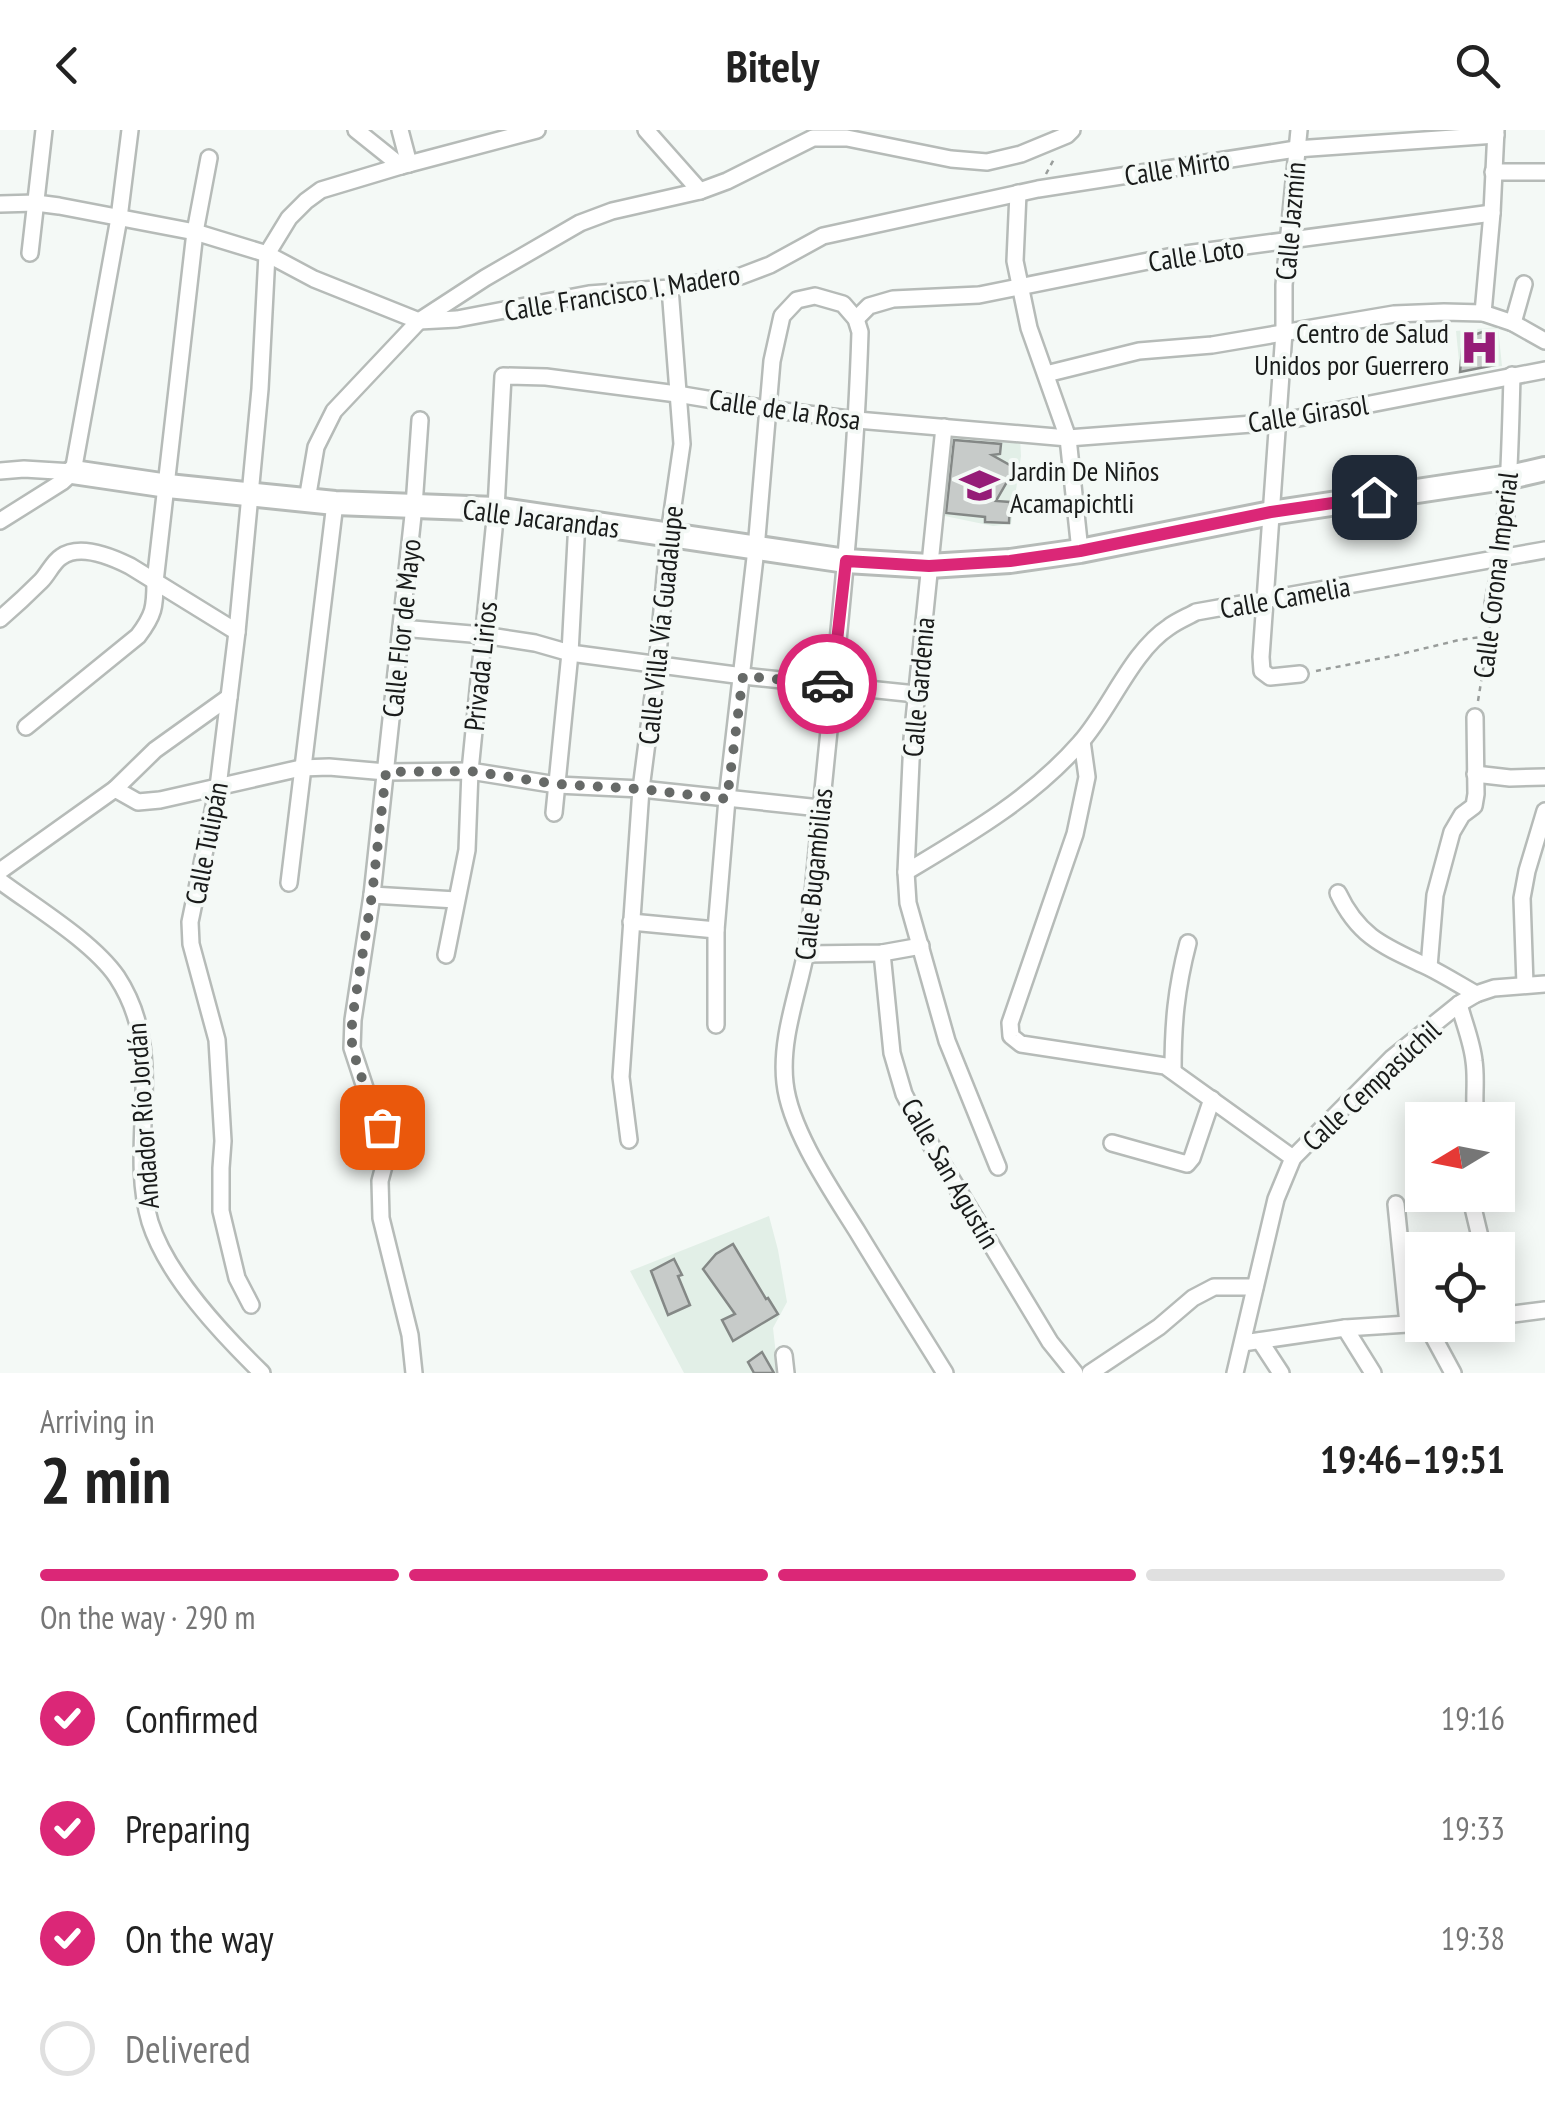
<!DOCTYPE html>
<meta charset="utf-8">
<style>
:root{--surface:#fff;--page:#f2f2f2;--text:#222;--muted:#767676;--line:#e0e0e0;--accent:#db2777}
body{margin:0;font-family:"PT Sans Narrow",sans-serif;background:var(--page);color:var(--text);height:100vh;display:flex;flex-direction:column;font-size:38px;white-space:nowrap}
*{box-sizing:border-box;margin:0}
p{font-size:32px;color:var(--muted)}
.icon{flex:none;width:55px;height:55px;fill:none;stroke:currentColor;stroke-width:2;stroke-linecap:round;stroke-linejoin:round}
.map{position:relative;height:1243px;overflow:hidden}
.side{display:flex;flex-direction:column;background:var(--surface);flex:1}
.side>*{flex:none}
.needle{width:65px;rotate:260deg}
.fabs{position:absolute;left:1405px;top:972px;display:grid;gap:20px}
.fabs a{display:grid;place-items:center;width:110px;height:110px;border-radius:0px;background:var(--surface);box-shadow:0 5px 25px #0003;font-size:50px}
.pin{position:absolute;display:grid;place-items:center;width:85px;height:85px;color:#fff;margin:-42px;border-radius:20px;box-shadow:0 5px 15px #0006}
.courier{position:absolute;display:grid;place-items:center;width:100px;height:100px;margin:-50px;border:8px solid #db2777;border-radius:50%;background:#fff;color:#222;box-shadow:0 2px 12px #0007}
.summary em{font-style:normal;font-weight:700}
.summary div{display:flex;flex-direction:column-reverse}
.summary{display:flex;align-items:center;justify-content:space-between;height:170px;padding:0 40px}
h1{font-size:65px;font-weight:700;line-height:75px}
.bar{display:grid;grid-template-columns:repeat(4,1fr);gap:15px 10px;align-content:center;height:120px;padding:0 40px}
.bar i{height:12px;border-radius:8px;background:var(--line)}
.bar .active{background:var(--accent)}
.bar p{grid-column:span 4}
ol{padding:0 40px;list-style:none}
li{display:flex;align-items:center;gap:30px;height:110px}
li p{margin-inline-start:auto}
li .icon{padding:10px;border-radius:50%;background:var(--accent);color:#fff;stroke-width:4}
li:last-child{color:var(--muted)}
li i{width:55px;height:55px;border:5px solid var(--line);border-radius:50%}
header{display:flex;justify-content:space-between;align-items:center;height:130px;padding:0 40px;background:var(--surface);font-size:45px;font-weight:700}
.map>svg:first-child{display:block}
.built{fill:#e2efe7}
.building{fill:#c7cbc9;stroke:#848886;stroke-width:2.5}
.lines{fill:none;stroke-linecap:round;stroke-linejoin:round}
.street-casing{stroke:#b6bbb8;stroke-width:20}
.secondary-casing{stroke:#b6bbb8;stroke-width:28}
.path{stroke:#999d9b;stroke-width:2.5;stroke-dasharray:5 5;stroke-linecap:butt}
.street{stroke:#fff;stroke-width:15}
.secondary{stroke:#fff;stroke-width:22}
.done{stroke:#666967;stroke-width:10;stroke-dasharray:0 18}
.route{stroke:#db2777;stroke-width:12}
.labels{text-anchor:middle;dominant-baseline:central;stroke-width:8;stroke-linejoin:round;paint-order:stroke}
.street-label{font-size:28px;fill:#191b1a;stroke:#f4f9f6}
.poi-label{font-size:28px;fill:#191b1a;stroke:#f4f9f6;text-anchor:end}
</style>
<header><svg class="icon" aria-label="back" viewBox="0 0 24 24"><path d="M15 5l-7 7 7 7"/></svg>Bitely<svg class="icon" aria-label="search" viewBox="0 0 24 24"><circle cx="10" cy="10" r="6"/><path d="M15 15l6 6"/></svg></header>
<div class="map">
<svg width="1545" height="1243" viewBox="0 0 1545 1243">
<rect width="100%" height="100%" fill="#f4f9f6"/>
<!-- built -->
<g class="built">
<path d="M1498,197L1502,236L1460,241L1456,201Z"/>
<path d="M946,300L1020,306L1021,326L1011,394L993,396L940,385Z"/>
<path d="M769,1086L778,1120L787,1172L773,1198L778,1243H684L630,1141Z"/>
</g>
<!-- building -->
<g class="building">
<path d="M1482,202L1489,204L1495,235L1460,242L1463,209Z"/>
<path d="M954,310L1001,314L1000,324L992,325L1015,338L996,371L1010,372L1009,393L985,392V387L946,383Z"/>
<path d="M733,1114L766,1169L768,1168L778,1184L733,1211L722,1190L735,1184L703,1139L716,1124Z"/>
<path d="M674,1129L682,1145L678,1146L690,1175L668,1185L651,1141Z"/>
<path d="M762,1222L774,1243H754L748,1232Z"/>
</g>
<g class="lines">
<defs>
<g id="street">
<path d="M356,0L401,36"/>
<path d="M400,0L409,34"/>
<path d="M646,0L700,61"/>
<path d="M1299,0L1284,155V202L1261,527L1262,541L1270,547L1300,544"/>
<path d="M1493,42H1545"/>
<path d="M1018,63L1015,131L1029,198L1068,308L1080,421"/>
<path d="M0,74L36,73L59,76L195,102L267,124L314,149L419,191L457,189L589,164L670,158L741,146L770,135L823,106L1038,59L1296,19L1496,5"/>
<path d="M30,123L44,0"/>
<path d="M1483,183L1492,83L1496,0"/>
<path d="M856,189L869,176L893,169L979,165L1178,125L1492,83"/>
<path d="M1513,193L1524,154"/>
<path d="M1046,244L1139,221L1212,215L1394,184L1444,182L1483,183L1513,193L1545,211"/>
<path d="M944,297L912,609L906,742L908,773L947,911L998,1037"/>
<path d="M0,341L24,339L73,342"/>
<path d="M307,370L316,317L334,281L419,191L485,148L580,93L612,81L700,61L727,51L813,8H847L951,29L987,32L1021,24L1067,5L1072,0"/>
<path d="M0,391L62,352L73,342L119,88L130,0"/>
<path d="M1493,474C1509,398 1510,322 1512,245"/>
<path d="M0,489C14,477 28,464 41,451C48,444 53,432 61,427C80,413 112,427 130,436L237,502"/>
<path d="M401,498L483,505L535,513L570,523L743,546L916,564"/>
<path d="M26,597L138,506C154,485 155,477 155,452L195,102L209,28"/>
<path d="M1082,611L1087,647L1075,704L1010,893L1011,906L1021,914L1165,936L1293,1028"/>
<path d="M1475,644L1510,648L1545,647"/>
<path d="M115,659L155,620L229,567"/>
<path d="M554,683L570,523L577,391"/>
<path d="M0,741L115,659L138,672L160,670L301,638L329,637L386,642L470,641L557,655L641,659L820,678"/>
<path d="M906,742C968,705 1032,668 1080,613C1110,580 1131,522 1169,497C1177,491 1187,487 1196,482L1545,420"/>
<path d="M0,751C35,777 93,812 117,847C169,926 126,1010 150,1092C167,1146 222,1204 262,1243"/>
<path d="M289,753L335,373"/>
<path d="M1338,763C1359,808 1386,817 1428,837C1444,845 1460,855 1476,864"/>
<path d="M372,765L456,770"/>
<path d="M631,792L716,800"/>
<path d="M882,823L892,923L904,964L925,1005L1050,1212L1075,1243"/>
<path d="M806,824L882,823L921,816"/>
<path d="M446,825L467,720L470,641L496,379L503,246L546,247L677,264L767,279L857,290L1068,308L1278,292L1545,240"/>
<path d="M1429,837L1435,765L1452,702L1462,685L1474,676L1476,664L1475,587"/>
<path d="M1525,855L1522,768L1527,741L1545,681"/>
<path d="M1459,874C1464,893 1472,912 1474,931C1477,951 1473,970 1476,990"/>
<path d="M716,895V800L727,669L756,419L772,231L782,186L797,170L815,166L843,174L856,189L860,202C854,401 827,599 810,797C805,848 779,901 785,953C790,1000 832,1061 857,1101C886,1149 916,1196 945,1243"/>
<path d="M1173,941C1173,894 1176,859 1188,813"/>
<path d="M629,1010L621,947L641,659L657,535L669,404L682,314L670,158"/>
<path d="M1112,1013L1187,1034L1192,1028L1212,969"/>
<path d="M1470,1065L1481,1111V1120"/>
<path d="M1396,1074L1408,1194"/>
<path d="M251,1175L237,1148L221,1081V1038L223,1011L217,910L191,814L190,792L218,657L237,502L260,259L267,124L289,88L306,71L321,60L401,36L537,0"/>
<path d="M1498,1186L1545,1180"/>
<path d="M1427,1195L1453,1243"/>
<path d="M1345,1198L1373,1243"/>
<path d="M1260,1211L1281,1243"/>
<path d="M1243,1213L1345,1198L1408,1194L1430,1195"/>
<path d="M784,1225L786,1243"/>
<path d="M414,1243L410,1205L381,1088L380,1051L389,1017L382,997L372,979L352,918L353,890L372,765L414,376L420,290"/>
<path d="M1090,1243L1159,1197L1193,1168L1214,1157H1255"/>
<path d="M1235,1243L1276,1069L1293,1028L1392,928L1459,874L1476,864L1494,858L1545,854"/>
</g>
<path id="secondary" d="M73,342L168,356L335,373L496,379L846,431L929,436L1010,431L1080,421L1271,383L1510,347L1545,339"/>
</defs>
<!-- street casing -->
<use href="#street" class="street-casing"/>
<!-- secondary casing -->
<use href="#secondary" class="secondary-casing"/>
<!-- path -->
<g class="path">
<path d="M1046,44L1054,29"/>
<path d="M1316,541L1397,525L1459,510L1488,506"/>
<path d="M1478,571L1491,490"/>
</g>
<!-- street -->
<use href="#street" class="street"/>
<!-- secondary -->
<use href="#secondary" class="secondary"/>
</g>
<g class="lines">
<!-- done -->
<path class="done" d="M382,997L372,979L352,918V890L372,765L386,642L470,641L556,654L640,659L727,669L743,546L827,554"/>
<!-- route -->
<path class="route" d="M827,554L832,555L846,431L929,436L1010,431L1080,421L1271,382L1374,367"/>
</g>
<!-- icons -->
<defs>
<symbol id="hospital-bare" viewBox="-9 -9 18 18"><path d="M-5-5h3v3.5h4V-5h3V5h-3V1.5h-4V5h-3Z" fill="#951c77" stroke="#f4f9f6" stroke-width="2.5" paint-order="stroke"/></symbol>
<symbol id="school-bare" viewBox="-9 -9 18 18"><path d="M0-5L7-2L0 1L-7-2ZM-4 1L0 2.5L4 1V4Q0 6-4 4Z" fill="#951c77" stroke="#f4f9f6" stroke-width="2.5" paint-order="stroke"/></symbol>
</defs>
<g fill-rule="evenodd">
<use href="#hospital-bare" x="1452" y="190" width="55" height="55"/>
<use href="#school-bare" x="952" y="328" width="55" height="55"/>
</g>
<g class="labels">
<!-- street labels -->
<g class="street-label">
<text transform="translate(1177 37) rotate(-9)">Calle Mirto</text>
<text transform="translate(1290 91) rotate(-85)">Calle Jazmín</text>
<text transform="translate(1196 124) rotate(-9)">Calle Loto</text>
<text transform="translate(622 162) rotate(-9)">Calle Francisco I. Madero</text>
<text transform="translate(785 279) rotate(8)">Calle de la Rosa</text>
<text transform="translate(1308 283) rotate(-9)">Calle Girasol</text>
<text transform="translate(541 388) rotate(7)">Calle Jacarandas</text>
<text transform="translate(1495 445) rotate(-83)">Calle Corona Imperial</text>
<text transform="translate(1285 467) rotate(-10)">Calle Camelia</text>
<text transform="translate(660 495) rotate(-84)">Calle Villa Vía Guadalupe</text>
<text transform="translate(401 498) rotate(-84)">Calle Flor de Mayo</text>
<text transform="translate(480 536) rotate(-84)">Privada Lirios</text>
<text transform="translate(918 557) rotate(-85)">Calle Gardenia</text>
<text transform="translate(206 713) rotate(-79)">Calle Tulipán</text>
<text transform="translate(813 744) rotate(-84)">Calle Bugambilias</text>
<text transform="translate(1371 955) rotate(-43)">Calle Cempasúchil</text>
<text transform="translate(142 986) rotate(-94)">Andador Río Jordán</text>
<text transform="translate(951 1043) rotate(60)">Calle San Agustín</text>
</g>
<!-- poi labels -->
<g class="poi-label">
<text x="1449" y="202">Centro de Salud<tspan x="1449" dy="32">Unidos por Guerrero</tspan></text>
<text x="1010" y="340" text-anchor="start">Jardin De Niños<tspan x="1010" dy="32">Acamapichtli</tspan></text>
</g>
</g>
</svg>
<div class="fabs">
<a><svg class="needle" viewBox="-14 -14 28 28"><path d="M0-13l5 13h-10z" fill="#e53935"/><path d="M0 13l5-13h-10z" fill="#767676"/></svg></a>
<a><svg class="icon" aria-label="locate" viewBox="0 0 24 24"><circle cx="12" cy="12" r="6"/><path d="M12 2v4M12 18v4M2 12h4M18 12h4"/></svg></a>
</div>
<div class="pin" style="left:382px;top:997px;background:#ea580c"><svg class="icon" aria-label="bag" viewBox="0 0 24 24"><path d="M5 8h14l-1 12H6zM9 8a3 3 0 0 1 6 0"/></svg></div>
<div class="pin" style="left:1374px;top:367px;background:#1f2937"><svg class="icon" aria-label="home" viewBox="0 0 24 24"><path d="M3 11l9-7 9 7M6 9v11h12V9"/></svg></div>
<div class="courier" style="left:827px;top:554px"><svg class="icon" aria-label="car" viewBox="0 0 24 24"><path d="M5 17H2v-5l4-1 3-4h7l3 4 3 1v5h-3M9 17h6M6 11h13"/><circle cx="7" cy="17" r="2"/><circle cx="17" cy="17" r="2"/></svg></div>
</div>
<section class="side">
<div class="summary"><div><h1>2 min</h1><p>Arriving in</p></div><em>19:46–19:51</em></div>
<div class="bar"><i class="active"></i><i class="active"></i><i class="active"></i><i></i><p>On the way · 290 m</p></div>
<ol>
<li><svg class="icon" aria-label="check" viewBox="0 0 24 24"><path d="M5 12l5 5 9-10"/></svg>Confirmed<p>19:16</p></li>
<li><svg class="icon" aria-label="check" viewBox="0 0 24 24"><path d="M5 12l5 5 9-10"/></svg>Preparing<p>19:33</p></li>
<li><svg class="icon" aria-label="check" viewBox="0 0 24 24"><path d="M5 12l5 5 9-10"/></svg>On the way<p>19:38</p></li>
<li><i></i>Delivered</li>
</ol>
</section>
